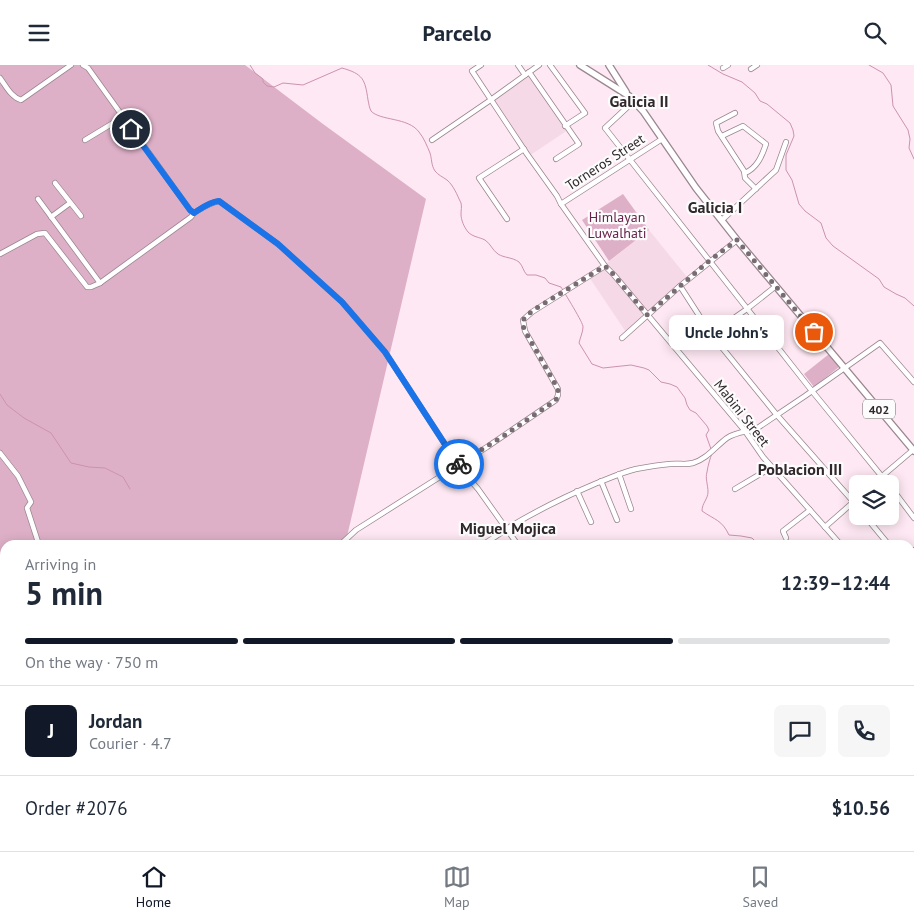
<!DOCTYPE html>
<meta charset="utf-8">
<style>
:root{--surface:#fff;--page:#f6f6f7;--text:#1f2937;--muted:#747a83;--line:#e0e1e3;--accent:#111827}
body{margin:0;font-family:"PT Sans",sans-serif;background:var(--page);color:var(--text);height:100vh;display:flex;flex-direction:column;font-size:19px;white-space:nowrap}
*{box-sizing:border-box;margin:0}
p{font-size:16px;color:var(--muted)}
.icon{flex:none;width:28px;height:28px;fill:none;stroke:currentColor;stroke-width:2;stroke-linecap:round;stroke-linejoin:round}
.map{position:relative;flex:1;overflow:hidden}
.side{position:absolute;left:0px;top:475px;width:915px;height:311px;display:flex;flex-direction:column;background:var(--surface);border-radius:15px 15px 0 0;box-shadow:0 2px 12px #0003}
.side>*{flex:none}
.controls{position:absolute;left:849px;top:410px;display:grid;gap:10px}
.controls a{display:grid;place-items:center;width:50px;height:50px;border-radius:8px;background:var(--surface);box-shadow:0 2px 12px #0003;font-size:25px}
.pin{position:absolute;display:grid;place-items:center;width:42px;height:42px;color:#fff;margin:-21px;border:2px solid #fff;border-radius:50%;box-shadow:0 1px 5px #0007}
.courier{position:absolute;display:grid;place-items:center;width:50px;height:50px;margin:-25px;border:4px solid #1a73e8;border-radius:50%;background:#fff;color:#222;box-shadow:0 1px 6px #0007}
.bubble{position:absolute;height:35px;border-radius:8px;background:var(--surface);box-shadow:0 2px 12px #0003;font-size:16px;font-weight:700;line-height:35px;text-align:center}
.headline em{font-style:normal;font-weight:700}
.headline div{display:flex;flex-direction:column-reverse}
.headline{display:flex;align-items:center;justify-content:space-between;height:85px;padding:0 25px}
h1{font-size:32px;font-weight:700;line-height:38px}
.bar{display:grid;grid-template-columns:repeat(4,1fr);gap:8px 5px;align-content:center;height:60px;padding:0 25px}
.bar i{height:6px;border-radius:4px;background:var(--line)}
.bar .active{background:var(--accent)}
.bar p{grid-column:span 4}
.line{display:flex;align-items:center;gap:12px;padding:0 25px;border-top:1px solid var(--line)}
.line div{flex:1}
.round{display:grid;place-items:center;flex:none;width:52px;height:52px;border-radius:8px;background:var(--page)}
header{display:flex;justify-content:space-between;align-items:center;height:65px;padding:0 25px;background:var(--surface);font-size:22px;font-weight:700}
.tab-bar{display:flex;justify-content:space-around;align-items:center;height:70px;border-top:1px solid var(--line);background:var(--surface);font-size:14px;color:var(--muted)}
.tab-bar a{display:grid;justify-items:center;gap:2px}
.tab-bar .active{color:var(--accent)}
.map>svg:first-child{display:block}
.built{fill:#f6d9e7}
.green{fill:#deb0c8}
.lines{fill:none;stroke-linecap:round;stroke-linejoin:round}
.stream{stroke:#cc92b0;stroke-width:1}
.minor-casing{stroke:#998690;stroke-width:6}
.major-casing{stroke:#998690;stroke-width:8}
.minor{stroke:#fff;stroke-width:4.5}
.major{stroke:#fff;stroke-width:5.5}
.done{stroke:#786b72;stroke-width:5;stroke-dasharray:0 9}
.route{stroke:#1a73e8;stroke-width:6}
.labels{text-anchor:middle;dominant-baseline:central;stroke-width:4.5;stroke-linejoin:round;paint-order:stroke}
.shield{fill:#fcfcfc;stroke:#6d686a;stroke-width:1}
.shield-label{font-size:12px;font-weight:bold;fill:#30282c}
.street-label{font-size:14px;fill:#30282c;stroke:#fcfcfc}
.park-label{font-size:14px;fill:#67234c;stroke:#fcfcfc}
.quarter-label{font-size:16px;font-weight:bold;fill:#30282c;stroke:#fcfcfc}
</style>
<header><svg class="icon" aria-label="menu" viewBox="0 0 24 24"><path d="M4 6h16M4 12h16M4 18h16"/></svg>Parcelo<svg class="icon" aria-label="search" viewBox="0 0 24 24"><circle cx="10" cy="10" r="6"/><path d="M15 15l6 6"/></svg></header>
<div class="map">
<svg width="914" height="786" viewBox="0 0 914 786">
<rect width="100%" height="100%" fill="#fee8f3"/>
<!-- built -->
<g class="built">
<path d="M530,10L568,65L529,91L494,36Z"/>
<path d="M649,165L687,212L626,267L589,212Z"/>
</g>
<!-- green -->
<g class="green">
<path d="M0,0H245L323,59L426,134L345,480H5V781H910V680L914,684V786H0Z"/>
<path d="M623,129L649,165L609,196L582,155Z"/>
<path d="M829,289L839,302L814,322L804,309Z"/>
</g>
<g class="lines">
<!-- stream -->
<g class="stream">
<path d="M250,0L255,8L263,14V17L267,21L274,22L283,18L303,20L342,3C363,9 365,14 368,35C369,39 369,42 371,46C380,56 408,52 419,67C424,73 427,81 430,88C432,94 431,100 435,106C438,110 443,112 447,115C454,121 457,130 461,138C462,142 461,145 461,149C461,155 464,162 468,167C473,172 479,172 485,175C491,179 492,185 498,189C504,193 512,192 519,197C523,201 523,206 527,210H536L545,213L549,218L561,222C564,227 584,259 583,262C583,267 580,273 579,278L592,299L603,303L631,300L644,303L649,305L661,317L670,319L677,322L685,333L687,340L690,345L696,348L702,355L707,361L709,365L706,370L711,384"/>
<path d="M708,0L723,9L742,17L755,28L760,36L767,39L790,58L793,65L794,71L786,90V105L792,115L799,139L805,146L821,158L826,173L833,181L879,214L884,222L896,229L905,233L914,241"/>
<path d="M869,0L883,8L891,20L893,41L908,65L910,74L909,83L914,94"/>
<path d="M0,329L7,340L24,353L51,368L71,398L89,402L105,403L123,412L130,424"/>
<path d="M712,388C710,394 708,400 707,407C705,413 708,420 708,427C708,434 702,438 702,446C715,455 722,455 729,470L741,471L752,473L759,480"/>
<path d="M910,597L914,598"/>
<path d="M327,781L332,786"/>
</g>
<defs>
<g id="minor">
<path d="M83,0L88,3L190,145L194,148C202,143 209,138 219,136L278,179L342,237L385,287L450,387L457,400L478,424L518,480"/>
<path d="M481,0L472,6L527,89L557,131L561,139L662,74"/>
<path d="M518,0L525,10"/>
<path d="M550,0L585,48L565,61"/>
<path d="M723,3L728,0"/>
<path d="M751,4L757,0"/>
<path d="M529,7L579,79L556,94"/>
<path d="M0,13C6,21 11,32 21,35L71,0"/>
<path d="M634,36L605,63L812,326L888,419"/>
<path d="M735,48L716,58L718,66L744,106L745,113L756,124"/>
<path d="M722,71L743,61L766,79C762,91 757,103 745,108"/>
<path d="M85,75L123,52"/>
<path d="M432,75L492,34L539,0"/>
<path d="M55,118L81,151"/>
<path d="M38,134L100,218"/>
<path d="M561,139L605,201L614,210L745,366L763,392L841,480"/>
<path d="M51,152L70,138"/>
<path d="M507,154L479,113L524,84"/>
<path d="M722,155L776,105L786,77"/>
<path d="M0,189L37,169L45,168L84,218L87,222H91L100,218L191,152L194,148"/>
<path d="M680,221L711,269L776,349L858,442"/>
<path d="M711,269L747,244L776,221"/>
<path d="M622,273L680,221L737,175"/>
<path d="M0,388L18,411L31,437L27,443L39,480"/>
<path d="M619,409L631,444"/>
<path d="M601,416L617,455"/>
<path d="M873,419L913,385"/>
<path d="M890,421L914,453"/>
<path d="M735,424L772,402"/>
<path d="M577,426L591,457"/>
<path d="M865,451L889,480"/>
<path d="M825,462L858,433"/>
<path d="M786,473L783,466L810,445"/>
<path d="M340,480L356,465L487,382L556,335L558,330V324L525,266L523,255L532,247L605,201"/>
<path d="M482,480C491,475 499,469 508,463C536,446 566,431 597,418C610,413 623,407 636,404C647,402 659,400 670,399C678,398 686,400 693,398C707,394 716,381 727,373C736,367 746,367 756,364L805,331L880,278L914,317"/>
<path d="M910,488L914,485"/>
<path d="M910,506L914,511"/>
<path d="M910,561L914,565"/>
<path d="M910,571L914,568"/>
<path d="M0,597L5,594"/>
<path d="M158,781L161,786"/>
<path d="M278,781L280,785L285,786L295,781"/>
<path d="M303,781L305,786"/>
<path d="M496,786L498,781"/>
</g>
<g id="major">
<path d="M580,0L629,31L643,46L696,123L737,175L914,386"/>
<path d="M609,0L626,27"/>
</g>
</defs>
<!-- minor casing -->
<use href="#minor" class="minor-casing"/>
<!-- major casing -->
<use href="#major" class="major-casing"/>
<!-- minor -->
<use href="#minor" class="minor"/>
<!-- major -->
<use href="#major" class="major"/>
</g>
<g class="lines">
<!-- done -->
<path class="done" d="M459,399L505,370L556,335L558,330V324L525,266L523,261V255L532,246L605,201L614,210L647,250L709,196L737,175L814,267"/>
<!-- route -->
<path class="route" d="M131,64L190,145L194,148C202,143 209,137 219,136L278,179L342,237L385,287L450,387L457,400L459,399"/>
</g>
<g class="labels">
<!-- shield labels -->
<rect class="shield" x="863" y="334.5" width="32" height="19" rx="4"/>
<g class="shield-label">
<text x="879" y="344">402</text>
</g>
<!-- street labels -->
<g class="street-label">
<text transform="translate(605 97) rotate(-33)">Torneros Street</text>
<text transform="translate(742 348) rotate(52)">Mabini Street</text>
</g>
<!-- park labels -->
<g class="park-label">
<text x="617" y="152">Himlayan<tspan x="617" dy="16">Luwalhati</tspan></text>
</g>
<!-- quarter labels -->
<g class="quarter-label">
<text x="639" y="36">Galicia II</text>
<text x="715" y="142">Galicia I</text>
<text x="800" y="404">Poblacion III</text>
<text x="508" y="463">Miguel Mojica</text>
</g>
</g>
</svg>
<div class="controls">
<a><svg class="icon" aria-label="layers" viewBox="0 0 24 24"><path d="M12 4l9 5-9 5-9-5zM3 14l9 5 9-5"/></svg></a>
</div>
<div class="pin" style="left:814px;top:267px;background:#ea580c"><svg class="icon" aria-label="bag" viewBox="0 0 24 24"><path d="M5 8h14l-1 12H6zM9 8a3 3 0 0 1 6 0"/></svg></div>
<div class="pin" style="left:131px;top:64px;background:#1f2937"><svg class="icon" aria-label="home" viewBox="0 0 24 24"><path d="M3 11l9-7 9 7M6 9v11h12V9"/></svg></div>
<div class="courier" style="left:459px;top:399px"><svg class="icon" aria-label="bike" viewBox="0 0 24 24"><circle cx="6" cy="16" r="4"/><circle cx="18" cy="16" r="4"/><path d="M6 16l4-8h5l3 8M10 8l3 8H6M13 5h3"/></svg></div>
<div class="bubble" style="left:669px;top:250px;width:115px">Uncle John's</div>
<section class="side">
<div class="headline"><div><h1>5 min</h1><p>Arriving in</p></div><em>12:39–12:44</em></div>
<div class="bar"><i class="active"></i><i class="active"></i><i class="active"></i><i></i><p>On the way · 750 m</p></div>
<div class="line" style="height:90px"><b class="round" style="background:var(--accent);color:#fff">J</b><div><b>Jordan</b><p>Courier · 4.7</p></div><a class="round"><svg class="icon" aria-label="chat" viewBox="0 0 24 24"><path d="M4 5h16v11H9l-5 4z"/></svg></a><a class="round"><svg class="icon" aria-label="phone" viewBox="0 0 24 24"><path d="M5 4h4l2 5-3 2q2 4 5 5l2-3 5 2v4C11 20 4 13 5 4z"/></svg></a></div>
<div class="line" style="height:65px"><div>Order #2076</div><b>$10.56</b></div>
</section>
</div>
<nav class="tab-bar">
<a class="active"><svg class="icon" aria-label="home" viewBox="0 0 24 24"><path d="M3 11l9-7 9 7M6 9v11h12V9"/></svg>Home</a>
<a><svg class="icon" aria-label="map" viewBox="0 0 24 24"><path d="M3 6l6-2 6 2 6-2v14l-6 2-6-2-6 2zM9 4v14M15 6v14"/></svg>Map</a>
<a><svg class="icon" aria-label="saved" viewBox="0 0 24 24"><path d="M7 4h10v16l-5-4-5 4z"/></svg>Saved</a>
</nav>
